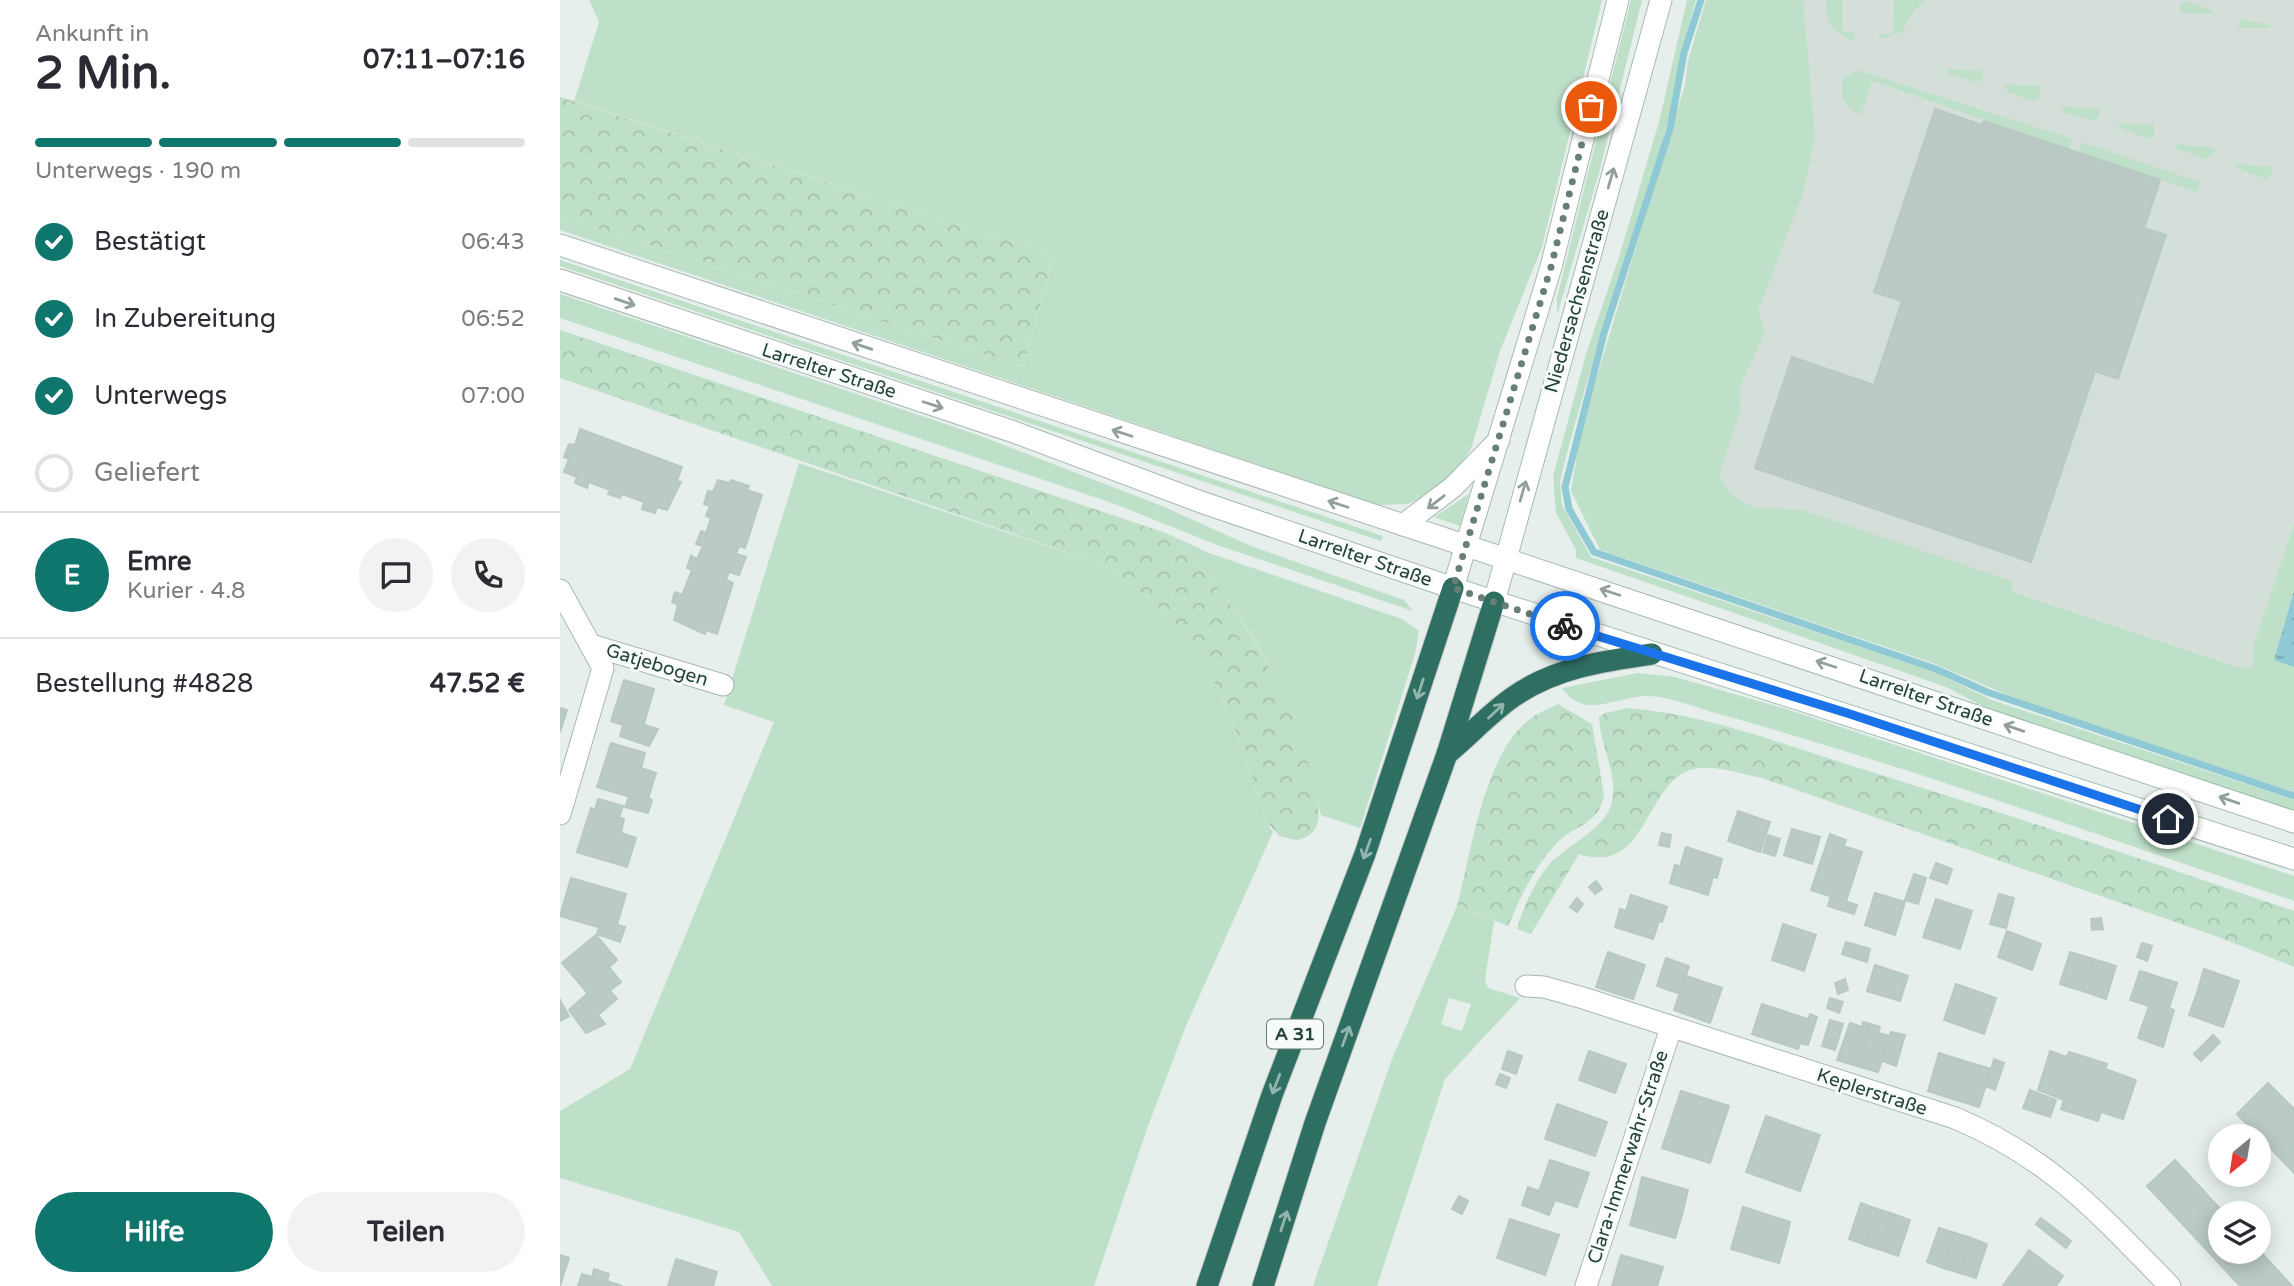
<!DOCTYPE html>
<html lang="de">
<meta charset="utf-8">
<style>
:root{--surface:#fff;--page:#f2f2f3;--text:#2b2b33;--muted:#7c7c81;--line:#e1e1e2;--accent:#0f766e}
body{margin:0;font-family:"Varela Round",sans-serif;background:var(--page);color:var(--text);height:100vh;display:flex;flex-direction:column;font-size:26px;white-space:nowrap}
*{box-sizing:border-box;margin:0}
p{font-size:23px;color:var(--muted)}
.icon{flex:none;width:38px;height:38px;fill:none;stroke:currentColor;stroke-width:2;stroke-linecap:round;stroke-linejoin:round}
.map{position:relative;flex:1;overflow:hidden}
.side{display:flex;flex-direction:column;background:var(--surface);width:560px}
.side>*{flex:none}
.needle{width:46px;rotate:210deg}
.tools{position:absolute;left:1648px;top:1124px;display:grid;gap:14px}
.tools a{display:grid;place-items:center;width:63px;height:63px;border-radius:50%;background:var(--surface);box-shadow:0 4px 18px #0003;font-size:35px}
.pin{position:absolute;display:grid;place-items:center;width:60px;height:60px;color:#fff;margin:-30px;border:4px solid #fff;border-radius:50%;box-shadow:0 2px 7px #0007}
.courier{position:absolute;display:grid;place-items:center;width:70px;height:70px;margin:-35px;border:5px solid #1a73e8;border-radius:50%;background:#fff;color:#222;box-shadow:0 2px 9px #0007}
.overview em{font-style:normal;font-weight:700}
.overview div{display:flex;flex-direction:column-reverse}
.overview{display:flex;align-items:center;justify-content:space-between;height:119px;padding:0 35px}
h1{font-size:46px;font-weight:700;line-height:52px}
.bar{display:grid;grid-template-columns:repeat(4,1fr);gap:10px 7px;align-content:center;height:84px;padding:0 35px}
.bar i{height:9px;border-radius:5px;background:var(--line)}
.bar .active{background:var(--accent)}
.bar p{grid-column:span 4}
.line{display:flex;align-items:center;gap:18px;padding:0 35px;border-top:2px solid var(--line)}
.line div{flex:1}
.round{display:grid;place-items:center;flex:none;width:74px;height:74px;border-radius:37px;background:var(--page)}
ol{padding:0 35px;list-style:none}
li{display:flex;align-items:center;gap:21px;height:77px}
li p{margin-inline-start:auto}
li .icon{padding:7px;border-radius:50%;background:var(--accent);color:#fff;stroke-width:4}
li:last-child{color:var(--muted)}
li i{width:38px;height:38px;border:4px solid var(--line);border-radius:50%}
.button{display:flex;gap:14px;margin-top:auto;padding:14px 35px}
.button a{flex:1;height:80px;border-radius:42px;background:var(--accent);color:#fff;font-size:28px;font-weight:700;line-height:80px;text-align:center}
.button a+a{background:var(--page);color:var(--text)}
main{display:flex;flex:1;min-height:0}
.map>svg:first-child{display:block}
.built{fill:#d4dfda}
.green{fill:#bfe0c8;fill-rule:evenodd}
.forest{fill:url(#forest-crowns)}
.water{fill:url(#water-ripples)}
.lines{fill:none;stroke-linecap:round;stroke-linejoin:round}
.stream{stroke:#8ec9d4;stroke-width:7}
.building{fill:#bbcac4;stroke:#b8c9c2;stroke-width:2}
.minor-casing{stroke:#a8b8b2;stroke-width:23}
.tertiary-casing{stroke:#a8b8b2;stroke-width:23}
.secondary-casing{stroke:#a4bbb3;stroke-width:23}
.motorway-casing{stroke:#c2cac8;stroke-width:23}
.minor{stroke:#fff;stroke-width:21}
.tertiary{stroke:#fff;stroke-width:21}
.secondary{stroke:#fff;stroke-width:21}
.motorway{stroke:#2f6f62;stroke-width:21}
.oneway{stroke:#92a09c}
.oneway2{stroke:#93b5ae}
.done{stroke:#687f78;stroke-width:7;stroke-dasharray:0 12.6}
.route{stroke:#1a73e8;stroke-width:9}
.labels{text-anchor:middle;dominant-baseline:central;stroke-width:6;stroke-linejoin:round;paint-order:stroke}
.shield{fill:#f7fbf9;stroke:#637a73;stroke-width:2}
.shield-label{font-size:18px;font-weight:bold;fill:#24423a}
.street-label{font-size:19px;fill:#24423a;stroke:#f7fbf9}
</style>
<main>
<section class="side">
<div class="overview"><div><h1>2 Min.</h1><p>Ankunft in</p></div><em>07:11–07:16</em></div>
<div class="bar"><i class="active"></i><i class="active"></i><i class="active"></i><i></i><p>Unterwegs · 190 m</p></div>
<ol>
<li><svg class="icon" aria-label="check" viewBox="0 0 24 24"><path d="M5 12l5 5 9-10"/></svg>Bestätigt<p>06:43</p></li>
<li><svg class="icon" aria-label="check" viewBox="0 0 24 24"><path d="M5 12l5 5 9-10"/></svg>In Zubereitung<p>06:52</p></li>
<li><svg class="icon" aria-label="check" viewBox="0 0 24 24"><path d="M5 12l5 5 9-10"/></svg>Unterwegs<p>07:00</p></li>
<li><i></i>Geliefert</li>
</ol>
<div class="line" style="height:126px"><b class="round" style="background:var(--accent);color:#fff">E</b><div><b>Emre</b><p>Kurier · 4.8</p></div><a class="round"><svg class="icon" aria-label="chat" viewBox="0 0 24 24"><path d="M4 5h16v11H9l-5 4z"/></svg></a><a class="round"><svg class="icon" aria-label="phone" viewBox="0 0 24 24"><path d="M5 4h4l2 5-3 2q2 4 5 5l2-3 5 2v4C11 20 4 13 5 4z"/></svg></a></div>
<div class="line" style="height:91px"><div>Bestellung #4828</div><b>47.52 €</b></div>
<div class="button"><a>Hilfe</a><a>Teilen</a></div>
</section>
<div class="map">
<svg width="1734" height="1286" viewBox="0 0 1734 1286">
<defs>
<pattern id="forest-crowns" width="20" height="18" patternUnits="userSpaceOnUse" patternTransform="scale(1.75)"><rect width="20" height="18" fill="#bfe0c8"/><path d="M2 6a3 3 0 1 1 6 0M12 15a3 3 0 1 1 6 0" fill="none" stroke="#a4c1ad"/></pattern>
<pattern id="water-ripples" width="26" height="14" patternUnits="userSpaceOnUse" patternTransform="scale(1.75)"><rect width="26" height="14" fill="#8ec9d4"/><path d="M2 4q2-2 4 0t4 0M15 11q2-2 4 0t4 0" fill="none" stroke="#74a5ad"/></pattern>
</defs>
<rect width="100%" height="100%" fill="#e6efeb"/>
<!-- built -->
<path class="built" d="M1146,0H1734V773L1011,491L1022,426L1125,85L1128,61Z"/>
<!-- green -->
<g class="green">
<path d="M29,0H1042L982,247L940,351L911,449L892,477L870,494L848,504L818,505L0,230V216L463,367L494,255L14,101L39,22Z"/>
<path d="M1071,0H1082L1039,173L997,315V298Z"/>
<path d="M1127,0H1136C1123,43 1118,86 1106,129C1072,247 1029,362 1000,481L1002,505L1031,557L1372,671L1432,700L1734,800V811L1430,710L1386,687L1016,558V550L996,513L993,476L1026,354L1059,257L1099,122Z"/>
<path d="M1146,0H1243L1255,137L1243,193L1198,311L1205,332L1179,389L1181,408L1159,474L1164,486L1176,498L1193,507L1242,510L1452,581V592L1680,668L1693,666V647L1734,524V591L1714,660L1734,667V792L1471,705L1373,663L1040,550L1011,491L1022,426L1125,85L1128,61Z"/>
<path d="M1267,0H1282V31L1296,33L1293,41C1275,33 1263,21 1267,0Z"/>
<path d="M1334,0H1363V3L1352,13L1342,32L1319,39L1320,34H1333Z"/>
<path d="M1625,1L1652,10L1654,14L1620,13V5Z"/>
<path d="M1680,19L1710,25L1711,28H1678Z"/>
<path d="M1386,69L1422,71L1423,79L1415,82L1388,74Z"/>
<path d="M1297,70L1513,139L1509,149L1312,81L1301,115C1285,106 1278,96 1283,78Z"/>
<path d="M1443,84L1480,86L1479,99L1472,101L1448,92Z"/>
<path d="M1501,106L1539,109V116L1533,121L1504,112Z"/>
<path d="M1559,123L1594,125V136L1587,139L1559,127Z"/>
<path d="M1521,142L1640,182L1637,192L1518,152Z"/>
<path d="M1616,144L1654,148V154L1646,159L1617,149Z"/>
<path d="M1674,164L1712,167L1711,175L1707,179L1678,169Z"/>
<path d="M0,260L823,536L821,541L0,266Z"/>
<path d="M0,294L418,435L602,506L691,546L844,600L853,611L657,545L555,504L0,318Z"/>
<path d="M239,463L541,564C645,625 673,712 706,821L713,832L626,1026L588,1126L534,1286H212L179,1232L0,1178V1111L70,1069L214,722L164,705Z"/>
<path d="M909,494L900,526L874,517Z"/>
<path d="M606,533L649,553L842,619L859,631L855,654L800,828L761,815C739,729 717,664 661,592C645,571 624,552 606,533Z"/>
<path d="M1078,673L1115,677L1223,708L1734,876V901C1542,837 1351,767 1155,713C1135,707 1110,697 1089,696C1055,695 1026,722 1002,688Z"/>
<path d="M897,906L934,921L925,980L928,988L960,998L885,1079L817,1286H753L832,1059ZM889,998L911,1004L902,1031L881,1024Z"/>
</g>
<!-- forest -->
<g class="forest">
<path d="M0,97L494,255L463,367L0,216Z"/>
<path d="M0,330L606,533C624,552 645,571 661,592C704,649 735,711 752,779C758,803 769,834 736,840L719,836L706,821C673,713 645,625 541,564L0,378Z"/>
<path d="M998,704L1032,724L1044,795C1039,826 1014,824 996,844C973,869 961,896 948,926L897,906C911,854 924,754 969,720C977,713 988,709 998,704Z"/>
<path d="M1068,708C1147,714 1224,745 1299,768C1445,813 1590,862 1734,911V967L1661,938L1202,778C1180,774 1149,762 1127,771C1085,789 1085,876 1019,854L971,934L957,929C963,908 974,883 988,866C1006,845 1046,829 1052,802C1058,774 1040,745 1039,717L1045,713Z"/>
</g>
<!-- water -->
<path class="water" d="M1734,591V667L1714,660Z"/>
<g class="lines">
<!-- stream -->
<path class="stream" d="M1141,0L1124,53L1110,129L1044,333L1005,487L1009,509L1034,552L1376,669L1427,692L1734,796"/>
</g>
<!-- building -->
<g class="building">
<path d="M1375,109L1422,125L1424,121L1600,180L1584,228L1606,235L1558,379L1535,371L1471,562L1195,468L1232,357L1314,385L1342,301L1314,292Z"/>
<path d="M20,429L122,467L117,481L121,482L107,510L97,507L95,513L82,509L84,502L62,494L60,498L48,494L50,490L29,482L27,488L15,483L17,477L4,472L9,459L4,457L9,444L15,445Z"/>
<path d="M158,480L170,483L171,480L189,486L187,490L202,495L185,548L179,546L176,554L186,557L179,575L169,572L166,580L173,583L157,634L146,630L145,634L114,620L118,605L112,602L115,592L122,595L132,570L127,568L131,556L137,559L143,546L136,544L141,531L146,533L151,518L146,516L150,506L144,504L148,491L153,492Z"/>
<path d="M64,680L94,689L82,731L51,721Z"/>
<path d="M0,708L7,710L0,732Z"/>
<path d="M63,725L82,731L84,725L98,729L89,746L60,736Z"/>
<path d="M51,743L85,753L81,768L96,773L87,802L37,787Z"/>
<path d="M69,797L87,802L88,798L92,800L88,813L65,807Z"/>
<path d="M38,799L63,806L59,817L35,810Z"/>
<path d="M31,808L64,819L61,833L76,838L67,867L17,852Z"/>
<path d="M1178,811L1210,822L1200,852L1168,841Z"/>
<path d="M1232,829L1260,837L1252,864L1224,855Z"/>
<path d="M1102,833L1111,835L1109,847L1099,845Z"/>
<path d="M1270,834L1286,840L1283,846L1302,852L1286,901L1251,890Z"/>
<path d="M1208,835L1220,839L1215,856L1203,852Z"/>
<path d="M1126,847L1162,859L1157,878L1120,867Z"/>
<path d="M1376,863L1392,869L1387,884L1370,878Z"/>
<path d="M1115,865L1153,877L1148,895L1110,883Z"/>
<path d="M1354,874L1366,878L1358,904L1345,900Z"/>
<path d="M11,878L66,894L55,932L0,916Z"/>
<path d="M1036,881L1042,889L1035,894L1029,887Z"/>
<path d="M1315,893L1345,902L1335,935L1305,925Z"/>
<path d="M1439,894L1454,898L1446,928L1430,924Z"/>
<path d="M1071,895L1107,907L1102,922L1066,911Z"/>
<path d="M1271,896L1297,905L1294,914L1268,906Z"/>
<path d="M1017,898L1023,904L1017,912L1010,907Z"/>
<path d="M1376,899L1412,911L1400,949L1363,937Z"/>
<path d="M1060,909L1099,921L1093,939L1055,927Z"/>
<path d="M1541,918L1543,929L1532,930L1531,919Z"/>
<path d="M1223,924L1256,935L1244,971L1212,960Z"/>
<path d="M57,925L65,927L60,942L37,934L39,927L55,932Z"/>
<path d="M1447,931L1481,944L1472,970L1438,957Z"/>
<path d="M36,935L57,960L49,967L61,982L35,1002L2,963Z"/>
<path d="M1286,942L1310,949L1307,962L1282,954Z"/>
<path d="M1582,943L1592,946L1587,961L1577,957Z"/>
<path d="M1048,952L1085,965L1073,999L1036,987Z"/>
<path d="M1510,952L1533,959L1523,991L1500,984Z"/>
<path d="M1106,958L1129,966L1120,994L1097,986Z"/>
<path d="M1533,959L1556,966L1546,999L1523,991Z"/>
<path d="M1315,965L1348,976L1340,1001L1307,991Z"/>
<path d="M1644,969L1679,981L1671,1004L1637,993Z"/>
<path d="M1580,971L1617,983L1609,1008L1614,1010L1603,1047L1578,1038L1589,1006L1570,1000Z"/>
<path d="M1126,976L1162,988L1150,1023L1114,1010Z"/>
<path d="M1285,979L1288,990L1278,994L1275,983Z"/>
<path d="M1396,984L1436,998L1424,1034L1384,1020Z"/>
<path d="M50,991L57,999L38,1015L45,1024L41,1026L19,1001L28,993L35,1002Z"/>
<path d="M1637,993L1671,1004L1663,1027L1629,1015Z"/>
<path d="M1270,998L1283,1002L1279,1013L1267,1008Z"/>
<path d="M0,1000L9,1016L0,1021Z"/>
<path d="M19,1001L41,1026L26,1033L9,1010Z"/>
<path d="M1202,1004L1248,1019L1238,1049L1192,1034Z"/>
<path d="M1250,1014L1257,1017L1248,1045L1240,1043Z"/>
<path d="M1270,1020L1283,1024L1275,1050L1262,1046Z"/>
<path d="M1303,1022L1310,1024L1297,1066L1277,1060L1290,1023L1302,1027Z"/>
<path d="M1310,1024L1320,1027L1318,1033L1330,1036L1318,1072L1297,1066Z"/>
<path d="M1331,1032L1345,1035L1336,1066L1322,1061Z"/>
<path d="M1653,1035L1660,1042L1641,1061L1634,1054Z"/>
<path d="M948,1051L962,1056L956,1074L942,1069Z"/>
<path d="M1029,1051L1066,1064L1055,1093L1019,1080Z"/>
<path d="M1490,1051L1507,1057L1509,1052L1547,1064L1545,1069L1576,1080L1563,1119L1541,1112L1538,1121L1501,1109L1504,1100L1478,1090Z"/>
<path d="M1379,1053L1404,1061L1393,1099L1368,1091Z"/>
<path d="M1434,1059L1444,1063L1435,1090L1426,1086Z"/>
<path d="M1404,1061L1431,1069L1419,1107L1393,1099Z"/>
<path d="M940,1074L950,1078L946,1088L936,1084Z"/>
<path d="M1708,1083L1734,1109V1149L1722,1160L1677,1114Z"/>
<path d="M1470,1090L1496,1100L1490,1117L1463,1108Z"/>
<path d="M1121,1091L1169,1106L1150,1163L1102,1148Z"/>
<path d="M997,1104L1047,1122L1035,1156L985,1139Z"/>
<path d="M1206,1116L1260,1135L1240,1191L1186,1172Z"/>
<path d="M1734,1149V1173L1722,1160Z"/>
<path d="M990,1160L1029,1173L1017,1207L995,1200L989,1215L962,1205L968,1187L979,1191Z"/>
<path d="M1615,1160L1664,1213H1661V1251L1699,1250L1732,1286H1680L1657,1261L1587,1186Z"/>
<path d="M1082,1177L1128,1190L1122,1215L1076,1203Z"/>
<path d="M899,1196L908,1201L902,1214L892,1209Z"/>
<path d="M1076,1203L1122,1215L1115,1238L1070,1225Z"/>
<path d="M1301,1203L1317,1209L1305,1245L1289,1239Z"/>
<path d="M1183,1207L1230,1222L1225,1243L1177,1228Z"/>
<path d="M1317,1209L1333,1214L1321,1250L1305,1245Z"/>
<path d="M1333,1214L1350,1220L1338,1256L1321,1250Z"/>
<path d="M1481,1218L1511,1241L1506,1248L1476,1224Z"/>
<path d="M950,1219L999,1235L985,1275L937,1258Z"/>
<path d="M1177,1228L1225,1243L1219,1263L1171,1249Z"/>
<path d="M1379,1228L1395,1233L1383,1268L1367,1262Z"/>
<path d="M1395,1233L1411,1238L1400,1273L1383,1268Z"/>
<path d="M1411,1238L1427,1244L1416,1278L1400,1273Z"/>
<path d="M1469,1250L1503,1276L1496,1286H1490L1460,1263Z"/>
<path d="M0,1255L9,1258L0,1286Z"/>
<path d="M1061,1255L1103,1267L1097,1286H1052Z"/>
<path d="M116,1259L157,1272L153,1286H108Z"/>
<path d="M1460,1263L1490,1286H1461L1449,1277Z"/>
<path d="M34,1269L49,1274L47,1281L62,1286H18L22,1274L32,1277Z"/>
<path d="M1449,1277L1461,1286H1443Z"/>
</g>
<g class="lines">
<defs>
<g id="minor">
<path d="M0,590L43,668L0,814"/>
<path d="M31,645L163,685"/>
<path d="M966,986L984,987L1023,998L1395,1118C1492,1159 1538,1213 1610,1286"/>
<path d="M1026,1286L1111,1028"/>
</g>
<g id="tertiary">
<path d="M0,245L907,546"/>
<path d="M0,280L454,432L641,502L893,588"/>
<path d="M843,525L893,487L939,440"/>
</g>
<g id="secondary">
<path d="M1058,0L991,267L893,588L1734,859"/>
<path d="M907,546L1734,822"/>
<path d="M934,602L1101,0"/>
</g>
<g id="motorway">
<path d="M887,754C909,736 930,713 953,697C994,668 1043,661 1092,654"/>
<path d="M647,1286L712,1095L805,854L893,588"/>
<path d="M703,1286L755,1123L887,754L934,602"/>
</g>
</defs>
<!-- minor casing -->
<use href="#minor" class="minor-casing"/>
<!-- tertiary casing -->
<use href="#tertiary" class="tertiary-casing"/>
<!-- secondary casing -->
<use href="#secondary" class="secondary-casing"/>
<!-- motorway casing -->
<use href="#motorway" class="motorway-casing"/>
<!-- minor -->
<use href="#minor" class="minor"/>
<!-- tertiary -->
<use href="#tertiary" class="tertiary"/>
<!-- secondary -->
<use href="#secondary" class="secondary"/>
<!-- motorway -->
<use href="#motorway" class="motorway"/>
</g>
<!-- one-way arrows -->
<defs><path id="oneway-shaft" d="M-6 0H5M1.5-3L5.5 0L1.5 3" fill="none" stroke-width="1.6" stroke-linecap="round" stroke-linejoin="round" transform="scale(1.75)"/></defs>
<g class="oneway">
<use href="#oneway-shaft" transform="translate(1051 178) rotate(-74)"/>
<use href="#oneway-shaft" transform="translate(65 302) rotate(19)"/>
<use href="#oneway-shaft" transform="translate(302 346) rotate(-161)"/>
<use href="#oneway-shaft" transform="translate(373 405) rotate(18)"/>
<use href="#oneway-shaft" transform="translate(562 433) rotate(-162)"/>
<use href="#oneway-shaft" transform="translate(963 491) rotate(-74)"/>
<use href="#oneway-shaft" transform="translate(876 502) rotate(142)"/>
<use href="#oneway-shaft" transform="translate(778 504) rotate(-162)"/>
<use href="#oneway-shaft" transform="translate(1050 592) rotate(-162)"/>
<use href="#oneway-shaft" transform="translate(1266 664) rotate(-162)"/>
<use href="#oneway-shaft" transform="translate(1454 728) rotate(-161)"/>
<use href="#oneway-shaft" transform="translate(1669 800) rotate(-161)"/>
</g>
<g class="oneway2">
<use href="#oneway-shaft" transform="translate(860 689) rotate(108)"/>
<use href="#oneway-shaft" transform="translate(936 711) rotate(-43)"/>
<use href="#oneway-shaft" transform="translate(807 849) rotate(110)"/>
<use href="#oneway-shaft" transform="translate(786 1036) rotate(-70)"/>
<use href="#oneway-shaft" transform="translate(716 1084) rotate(111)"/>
<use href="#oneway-shaft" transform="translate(724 1221) rotate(-72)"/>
</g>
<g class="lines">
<!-- done -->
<path class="done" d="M1005,626L893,588L991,267L1031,107"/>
<!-- route -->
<path class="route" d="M1005,626L1287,713L1608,819"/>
</g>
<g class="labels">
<!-- shield labels -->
<rect class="shield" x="707" y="1019.5" width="56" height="29" rx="5"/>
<g class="shield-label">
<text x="735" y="1034">A 31</text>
</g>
<!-- street labels -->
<g class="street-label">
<text transform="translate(1017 301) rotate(-74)">Niedersachsenstraße</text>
<text transform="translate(269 371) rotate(18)">Larrelter Straße</text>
<text transform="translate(805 558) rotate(19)">Larrelter Straße</text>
<text transform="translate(97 665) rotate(17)">Gatjebogen</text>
<text transform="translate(1366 698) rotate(19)">Larrelter Straße</text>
<text transform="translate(1312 1092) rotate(18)">Keplerstraße</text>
<text transform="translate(1068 1157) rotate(-72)">Clara-Immerwahr-Straße</text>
</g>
</g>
</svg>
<div class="tools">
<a><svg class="needle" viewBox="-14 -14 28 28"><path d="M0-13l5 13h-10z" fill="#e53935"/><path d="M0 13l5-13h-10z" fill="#7c7c81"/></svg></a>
<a><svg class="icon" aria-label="layers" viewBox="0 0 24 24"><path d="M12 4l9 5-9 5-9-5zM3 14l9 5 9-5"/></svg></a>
</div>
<div class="pin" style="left:1031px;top:107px;background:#ea580c"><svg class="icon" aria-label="bag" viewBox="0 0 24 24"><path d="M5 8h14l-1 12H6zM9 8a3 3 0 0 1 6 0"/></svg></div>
<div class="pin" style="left:1608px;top:819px;background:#1f2937"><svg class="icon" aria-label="home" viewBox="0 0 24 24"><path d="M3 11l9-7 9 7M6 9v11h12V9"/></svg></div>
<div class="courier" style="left:1005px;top:626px"><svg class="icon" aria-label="bike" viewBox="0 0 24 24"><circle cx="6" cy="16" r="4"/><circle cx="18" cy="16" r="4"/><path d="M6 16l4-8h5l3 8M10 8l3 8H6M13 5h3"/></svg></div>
</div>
</main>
